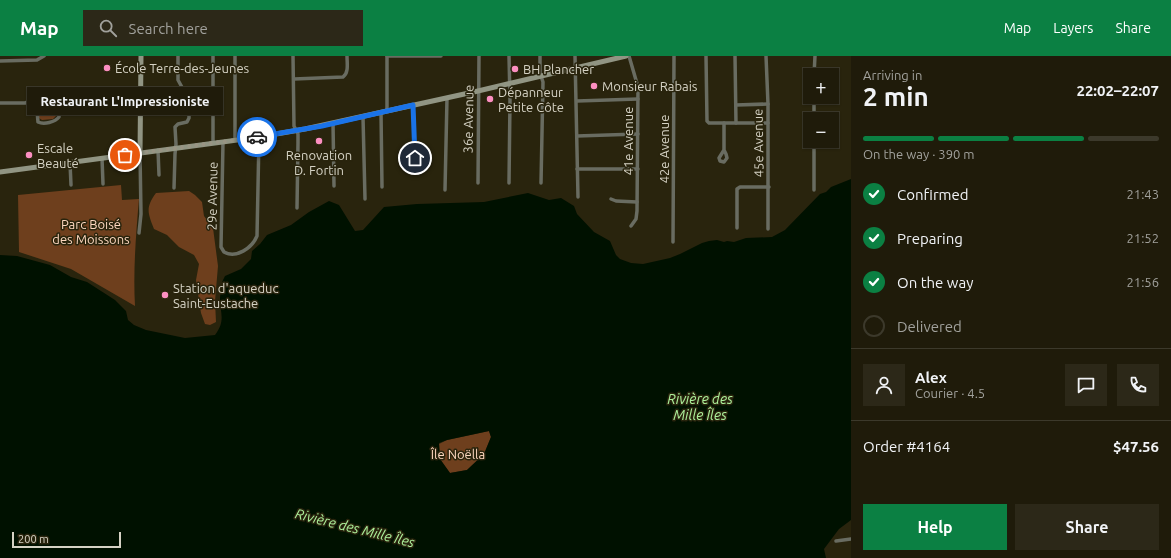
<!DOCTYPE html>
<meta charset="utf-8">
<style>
:root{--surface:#1f1b0a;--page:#2c2818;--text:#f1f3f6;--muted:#a1a19c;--line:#3c392b;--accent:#0b8043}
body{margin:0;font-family:Ubuntu,sans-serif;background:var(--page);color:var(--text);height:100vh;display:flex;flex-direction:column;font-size:15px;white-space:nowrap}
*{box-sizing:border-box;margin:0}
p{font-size:13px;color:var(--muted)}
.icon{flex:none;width:22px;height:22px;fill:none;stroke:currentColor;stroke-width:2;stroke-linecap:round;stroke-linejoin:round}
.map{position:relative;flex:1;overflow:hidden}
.drawer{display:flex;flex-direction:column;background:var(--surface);width:320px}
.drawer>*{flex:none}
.tools{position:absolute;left:803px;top:12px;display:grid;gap:8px}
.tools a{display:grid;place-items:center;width:36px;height:36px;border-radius:0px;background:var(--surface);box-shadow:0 1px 3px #0004,0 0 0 1px var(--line);font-size:20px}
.scale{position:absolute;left:12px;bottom:10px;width:109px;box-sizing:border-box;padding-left:4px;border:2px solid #d5d2c4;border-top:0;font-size:11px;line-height:14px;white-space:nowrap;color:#d5d2c4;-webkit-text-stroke:3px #29240d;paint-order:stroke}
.pin{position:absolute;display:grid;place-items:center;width:34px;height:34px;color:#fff;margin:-17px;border:2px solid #fff;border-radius:50%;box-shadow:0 1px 4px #0007}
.courier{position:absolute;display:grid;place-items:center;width:40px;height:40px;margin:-20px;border:3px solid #1a73e8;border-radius:50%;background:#fff;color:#222;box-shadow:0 1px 5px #0007}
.bubble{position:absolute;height:28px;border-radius:0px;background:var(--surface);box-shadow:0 1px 3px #0004,0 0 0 1px var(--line);font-size:13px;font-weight:600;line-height:28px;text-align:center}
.head em{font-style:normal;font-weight:600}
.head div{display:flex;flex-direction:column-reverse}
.head{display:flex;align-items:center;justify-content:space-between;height:68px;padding:0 12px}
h1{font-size:26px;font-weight:600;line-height:30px}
.bar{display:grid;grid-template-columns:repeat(4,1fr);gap:6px 4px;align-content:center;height:48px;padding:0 12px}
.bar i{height:5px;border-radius:3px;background:var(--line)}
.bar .selected{background:var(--accent)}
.bar p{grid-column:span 4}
.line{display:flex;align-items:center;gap:10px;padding:0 12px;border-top:1px solid var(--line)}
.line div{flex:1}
.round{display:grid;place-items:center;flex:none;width:42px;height:42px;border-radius:0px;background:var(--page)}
ol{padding:0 12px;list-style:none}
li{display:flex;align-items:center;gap:12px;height:44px}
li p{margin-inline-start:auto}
li .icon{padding:4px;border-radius:50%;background:var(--accent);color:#fff;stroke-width:4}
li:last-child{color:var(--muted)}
li i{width:22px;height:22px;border:2px solid var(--line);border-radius:50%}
.button{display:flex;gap:8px;margin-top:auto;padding:8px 12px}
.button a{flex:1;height:46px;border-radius:0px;background:var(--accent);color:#fff;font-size:16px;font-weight:600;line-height:46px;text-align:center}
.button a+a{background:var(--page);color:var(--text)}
header{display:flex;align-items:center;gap:24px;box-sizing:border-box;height:56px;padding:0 20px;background:var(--accent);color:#fff}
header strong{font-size:19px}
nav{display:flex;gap:22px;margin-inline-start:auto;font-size:14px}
.search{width:280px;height:36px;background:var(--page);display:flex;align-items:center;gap:10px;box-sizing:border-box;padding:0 14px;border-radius:0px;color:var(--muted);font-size:15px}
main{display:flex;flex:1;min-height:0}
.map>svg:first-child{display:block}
.green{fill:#6e3f1d}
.water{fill:#010;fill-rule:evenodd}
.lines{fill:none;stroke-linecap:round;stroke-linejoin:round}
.street{stroke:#696c61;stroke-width:3.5}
.secondary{stroke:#919583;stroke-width:5}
.done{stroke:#999584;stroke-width:4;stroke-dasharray:0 7.2}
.route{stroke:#1a73e8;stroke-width:5}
.poi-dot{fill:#fc8fc1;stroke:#29240d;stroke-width:1.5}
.labels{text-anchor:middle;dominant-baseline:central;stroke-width:3;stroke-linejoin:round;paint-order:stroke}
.poi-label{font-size:13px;fill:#d5d2c4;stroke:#29240d;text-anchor:start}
.street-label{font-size:13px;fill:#d5d2c4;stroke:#29240d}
.park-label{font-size:13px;fill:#fdd7bf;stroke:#29240d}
.water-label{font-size:14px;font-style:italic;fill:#adf29c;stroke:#29240d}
</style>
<header>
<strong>Map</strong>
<div class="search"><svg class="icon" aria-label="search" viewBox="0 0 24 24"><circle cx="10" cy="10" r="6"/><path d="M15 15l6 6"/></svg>Search here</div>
<nav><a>Map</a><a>Layers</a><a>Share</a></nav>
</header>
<main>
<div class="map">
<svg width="851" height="502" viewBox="0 0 851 502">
<rect width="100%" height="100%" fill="#29240d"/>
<!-- green -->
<g class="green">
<path d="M54,40L56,42V60L53,63L42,64L39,62L38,46L40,43Z"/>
<path d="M121,129L122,144L139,143C136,178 133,214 135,250L71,213L19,196L18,139Z"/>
<path d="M189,135L195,139L202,146L204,160L213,172L218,210L215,245L216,266L210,269L205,268L201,257L196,224L199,208L194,199L179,191L167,179L154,173C148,157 145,152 156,137Z"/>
<path d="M489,375L491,381L484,398L467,414L450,417L440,403L439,388L447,384Z"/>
</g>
<!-- water -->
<path class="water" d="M851,123V464L839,473L824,493L826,502H0V199L17,200L50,209L71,221L87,226L115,244L126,255L128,264L134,269L146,274L185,282L215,279C226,265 220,257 220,242C220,236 224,231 222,226L225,220L241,213L251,203L252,195L260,188L267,179L291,169L309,156L329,145L339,149L355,175L363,174L384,151L417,148L484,146L528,137L549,144L561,142L574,150L577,158L594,176L610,185L616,199L620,203L631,207L643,208L670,202L680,198L702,187L709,185L717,184L724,186L727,185L734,186L746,182L772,181L785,174L820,138L826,136L831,131ZM489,375L491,381L484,398L467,414L450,417L440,403L439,387L447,384Z"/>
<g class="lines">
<!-- street -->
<g class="street">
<path d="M213,0V87"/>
<path d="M235,0V84"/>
<path d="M293,0L294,70L298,78V87L297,152"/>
<path d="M387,0V55"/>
<path d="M387,0H441"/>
<path d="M540,0V17L543,26L541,127"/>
<path d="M575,0L578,141"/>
<path d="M629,0L638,31L637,155L636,163L631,170"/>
<path d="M706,0L707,65L709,67H724"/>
<path d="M735,0L736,67"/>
<path d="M766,0L768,48V173"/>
<path d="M0,5L37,4L44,0"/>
<path d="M814,19L815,0"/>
<path d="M294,23L343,21C349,17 347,7 347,0"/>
<path d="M36,43L38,66C44,69 55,66 59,61V37"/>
<path d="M577,45L638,43"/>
<path d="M0,47H25L36,43L78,34"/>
<path d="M413,49L415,102"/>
<path d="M736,49L768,48"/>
<path d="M381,56L382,131"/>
<path d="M363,61L365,143"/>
<path d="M814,63V41"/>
<path d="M333,67L334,130"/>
<path d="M577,80L638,78"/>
<path d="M223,86L221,191L224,196C236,203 252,192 257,180L259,81"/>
<path d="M158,94L159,119"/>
<path d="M724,94L719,102L720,105L724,106L727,102L726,98L724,94V67H768"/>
<path d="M102,102L103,128"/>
<path d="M70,107L71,129"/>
<path d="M577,113H638"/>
<path d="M478,127L479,0"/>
<path d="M509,127L510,44L509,0"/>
<path d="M174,132L175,98L176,88L175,71L178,68L187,66L189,62V44L178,24V0"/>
<path d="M445,134L447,42"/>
<path d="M814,134V85"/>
<path d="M611,143L616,145L637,146"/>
<path d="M737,172V133L740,131H769"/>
<path d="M139,177L141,158L140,97"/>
<path d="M673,186L674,0"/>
<path d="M836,485L851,483"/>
</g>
<!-- secondary -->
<g class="secondary">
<path d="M140,97L141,0"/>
<path d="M0,116L259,81L305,73L478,35L626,0"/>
</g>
</g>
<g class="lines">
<!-- done -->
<path class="done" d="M125,99L257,81"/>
<!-- route -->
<path class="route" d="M257,81L322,70L413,49L415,102"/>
</g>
<!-- markers -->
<g class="poi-dot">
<circle cx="107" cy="12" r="4"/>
<circle cx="515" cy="13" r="4"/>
<circle cx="594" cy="30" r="4"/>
<circle cx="490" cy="43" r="4"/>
<circle cx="319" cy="85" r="4"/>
<circle cx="29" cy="99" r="4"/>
<circle cx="165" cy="239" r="4"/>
</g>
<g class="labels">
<!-- poi labels -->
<g class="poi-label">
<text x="115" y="12">École Terre-des-Jeunes</text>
<text x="523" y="13">BH Plancher</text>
<text x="602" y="30">Monsieur Rabais</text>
<text x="498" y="36">Dépanneur<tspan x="498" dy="15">Petite Côte</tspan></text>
<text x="37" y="92">Escale<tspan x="37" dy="15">Beauté</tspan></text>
<text x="319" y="99" text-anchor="middle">Renovation<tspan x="319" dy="15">D. Fortin</tspan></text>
<text x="173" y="232">Station d'aqueduc<tspan x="173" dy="15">Saint-Eustache</tspan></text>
</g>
<!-- street labels -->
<g class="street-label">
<text transform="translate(468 63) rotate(-89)">36e Avenue</text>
<text transform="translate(628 85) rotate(-90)">41e Avenue</text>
<text transform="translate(758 87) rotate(-91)">45e Avenue</text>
<text transform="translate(664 93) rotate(-90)">42e Avenue</text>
<text transform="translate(212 140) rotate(-89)">29e Avenue</text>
</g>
<!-- park labels -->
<g class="park-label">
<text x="91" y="168">Parc Boisé<tspan x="91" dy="15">des Moissons</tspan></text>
<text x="458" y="398">Île Noëlla</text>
</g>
<!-- water labels -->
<g class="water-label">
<text x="700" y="343">Rivière des<tspan x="700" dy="16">Mille Îles</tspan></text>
<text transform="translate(355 472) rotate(14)">Rivière des Mille Îles</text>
</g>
</g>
</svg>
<div class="tools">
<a>+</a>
<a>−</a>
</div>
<div class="scale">200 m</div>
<div class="pin" style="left:125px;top:99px;background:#ea580c"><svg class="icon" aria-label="bag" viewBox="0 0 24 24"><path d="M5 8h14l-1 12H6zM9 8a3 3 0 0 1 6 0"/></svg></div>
<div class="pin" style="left:415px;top:102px;background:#1f2937"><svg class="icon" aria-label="home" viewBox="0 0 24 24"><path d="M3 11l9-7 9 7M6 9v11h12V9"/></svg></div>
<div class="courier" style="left:257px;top:81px"><svg class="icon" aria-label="car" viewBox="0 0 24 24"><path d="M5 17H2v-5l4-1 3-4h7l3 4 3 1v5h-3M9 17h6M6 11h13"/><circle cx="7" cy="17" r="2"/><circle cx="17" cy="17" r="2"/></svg></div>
<div class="bubble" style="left:27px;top:31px;width:196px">Restaurant L'Impressioniste</div>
</div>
<section class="drawer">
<div class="head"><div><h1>2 min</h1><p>Arriving in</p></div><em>22:02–22:07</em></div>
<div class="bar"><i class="selected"></i><i class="selected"></i><i class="selected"></i><i></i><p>On the way · 390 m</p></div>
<ol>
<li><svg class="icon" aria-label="check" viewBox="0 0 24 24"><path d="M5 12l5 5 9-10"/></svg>Confirmed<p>21:43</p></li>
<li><svg class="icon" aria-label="check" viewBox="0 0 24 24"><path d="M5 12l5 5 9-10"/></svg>Preparing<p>21:52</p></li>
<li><svg class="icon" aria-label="check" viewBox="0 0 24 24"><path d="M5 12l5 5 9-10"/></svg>On the way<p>21:56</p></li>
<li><i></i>Delivered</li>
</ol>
<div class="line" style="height:72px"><a class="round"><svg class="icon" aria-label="person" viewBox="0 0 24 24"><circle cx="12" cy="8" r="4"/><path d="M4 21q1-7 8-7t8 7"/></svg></a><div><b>Alex</b><p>Courier · 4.5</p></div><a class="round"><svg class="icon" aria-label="chat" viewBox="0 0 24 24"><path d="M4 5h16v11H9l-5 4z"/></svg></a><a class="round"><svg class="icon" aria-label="phone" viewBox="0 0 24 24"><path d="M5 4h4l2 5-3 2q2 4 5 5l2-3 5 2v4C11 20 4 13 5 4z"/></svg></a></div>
<div class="line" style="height:52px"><div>Order #4164</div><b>$47.56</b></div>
<div class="button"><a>Help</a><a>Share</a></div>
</section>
</main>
